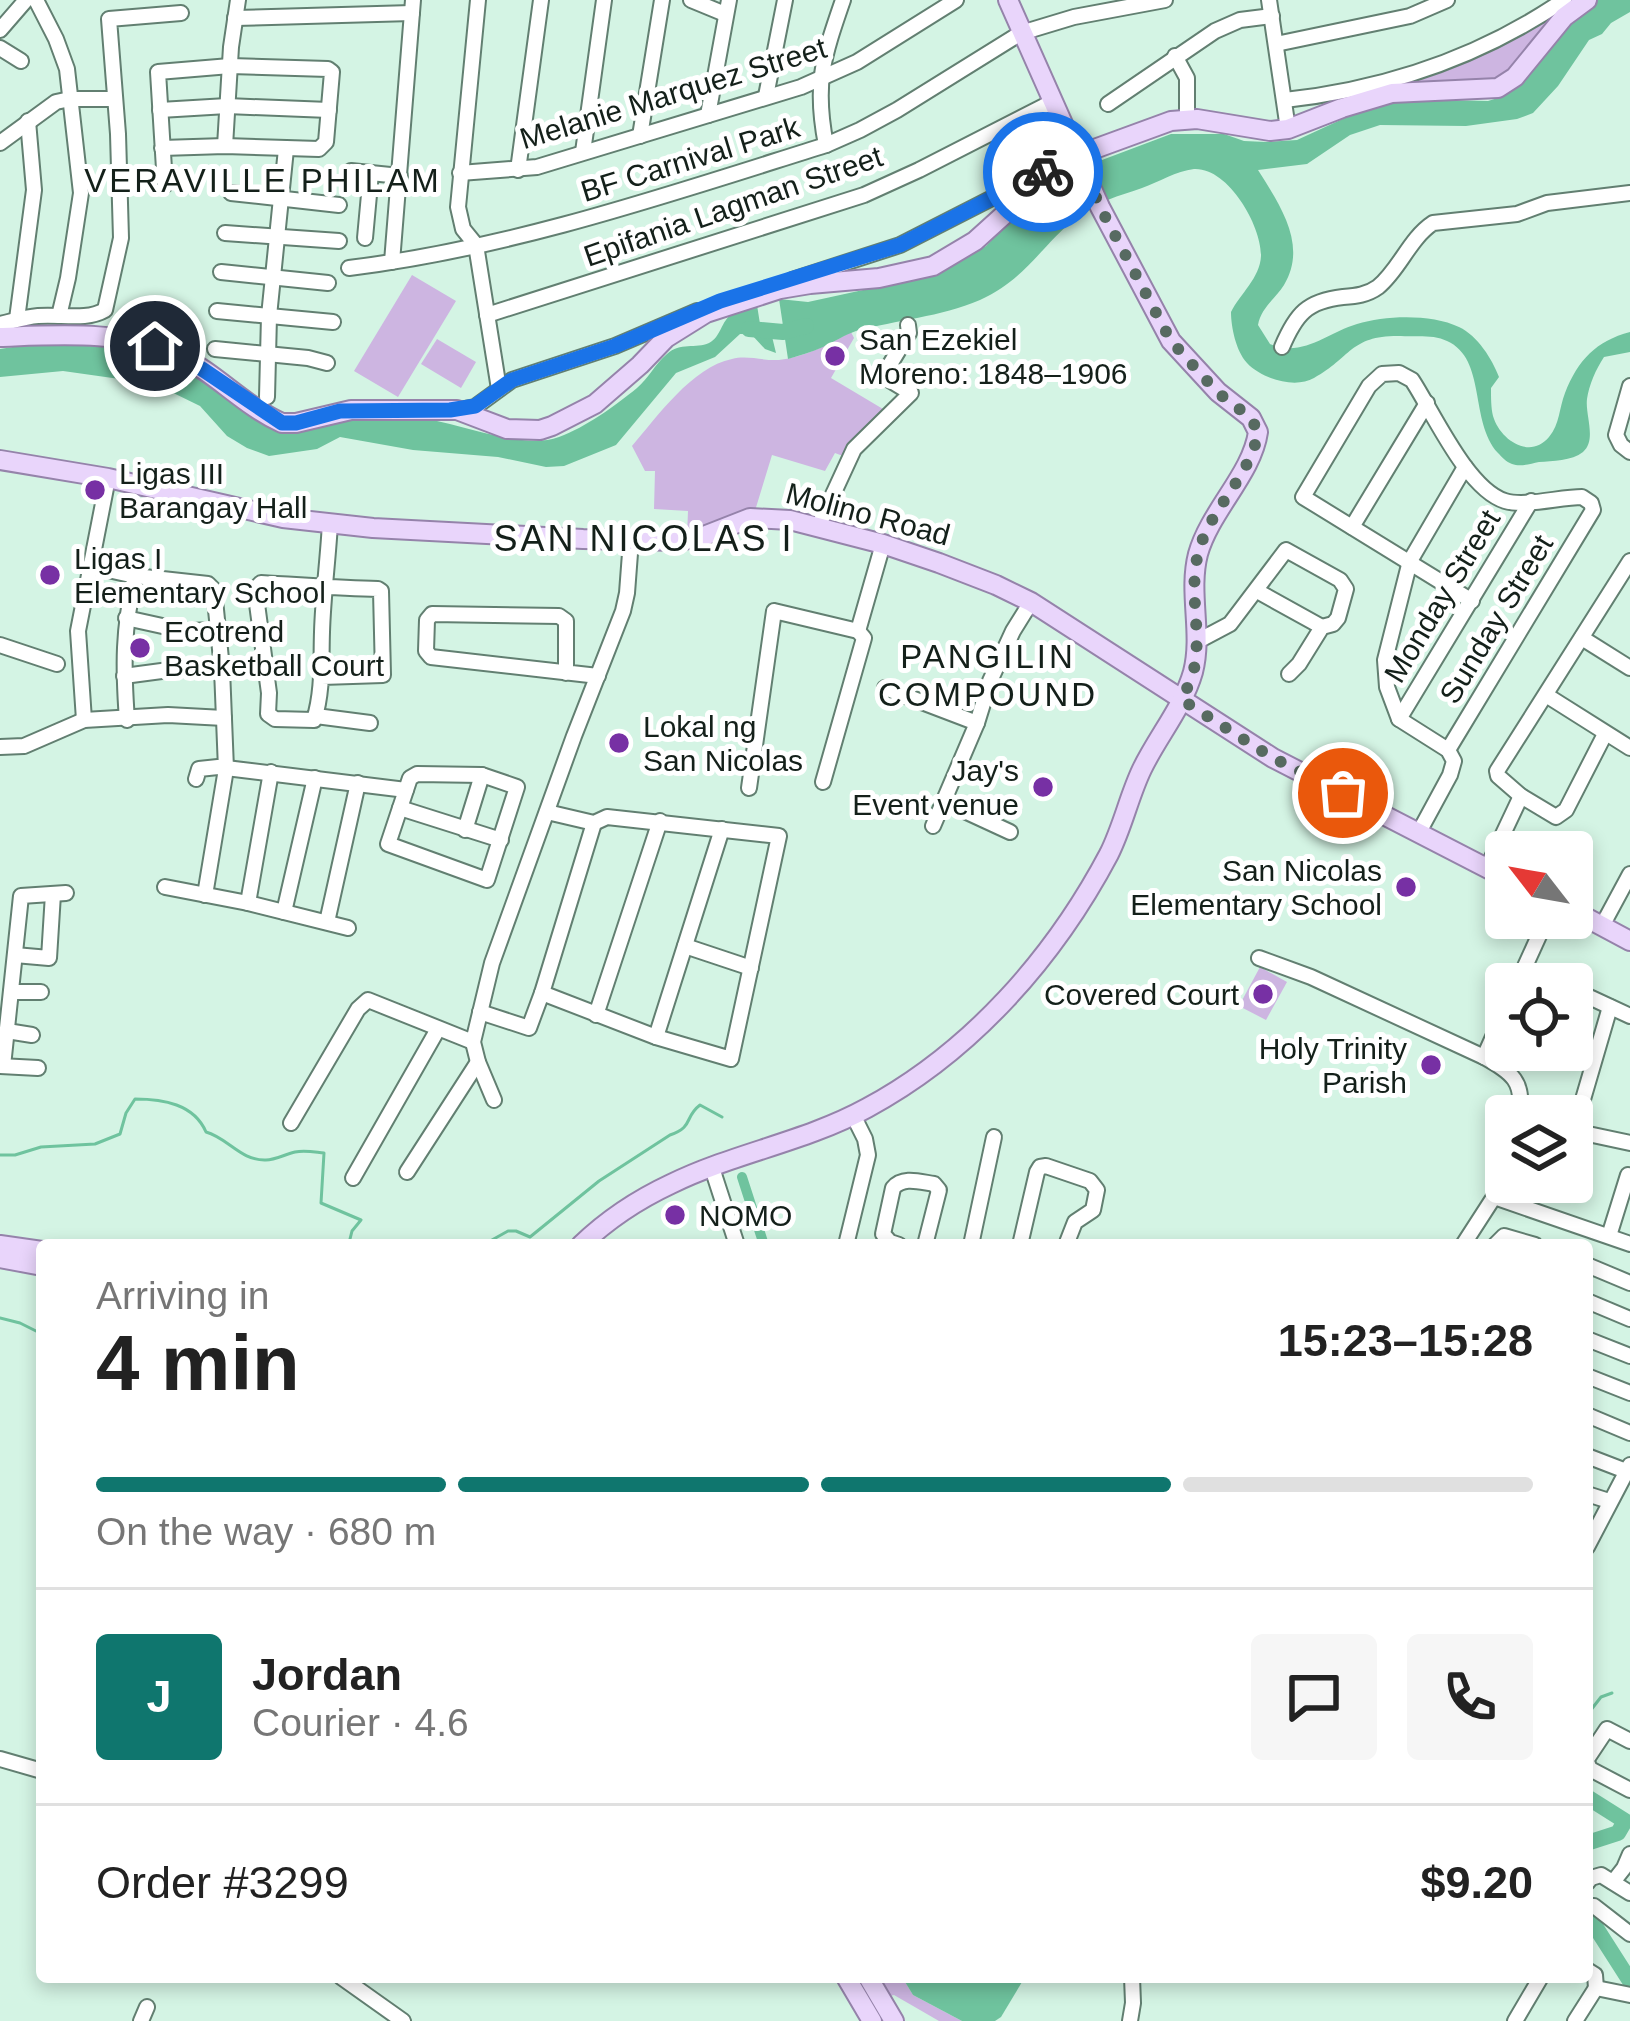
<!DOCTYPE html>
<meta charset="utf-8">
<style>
:root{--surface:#fff;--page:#f6f6f6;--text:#222;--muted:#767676;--line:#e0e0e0;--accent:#0f766e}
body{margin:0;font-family:Helvetica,sans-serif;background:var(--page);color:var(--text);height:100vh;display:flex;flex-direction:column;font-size:45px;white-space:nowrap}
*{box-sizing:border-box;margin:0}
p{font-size:39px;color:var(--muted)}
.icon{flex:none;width:66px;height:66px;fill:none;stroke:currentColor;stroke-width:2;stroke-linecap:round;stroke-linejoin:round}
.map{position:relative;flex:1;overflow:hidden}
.drawer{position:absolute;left:36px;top:1239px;width:1557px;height:744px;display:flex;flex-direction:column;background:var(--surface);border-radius:12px;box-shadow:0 6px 18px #0003}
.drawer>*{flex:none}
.needle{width:78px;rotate:301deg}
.controls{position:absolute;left:1485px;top:831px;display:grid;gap:24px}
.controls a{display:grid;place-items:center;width:108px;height:108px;border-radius:12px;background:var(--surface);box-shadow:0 6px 18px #0003;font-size:60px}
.pin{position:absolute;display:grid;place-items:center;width:102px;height:102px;color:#fff;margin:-51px;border:6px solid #fff;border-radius:50%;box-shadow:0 3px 12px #0007}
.courier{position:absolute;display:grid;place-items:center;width:120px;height:120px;margin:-60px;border:9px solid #1a73e8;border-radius:50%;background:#fff;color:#222;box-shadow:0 3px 15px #0007}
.headline em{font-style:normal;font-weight:700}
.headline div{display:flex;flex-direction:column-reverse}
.headline{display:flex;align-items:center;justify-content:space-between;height:204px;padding:0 60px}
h1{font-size:78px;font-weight:700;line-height:90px}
.bar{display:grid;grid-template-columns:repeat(4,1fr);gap:18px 12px;align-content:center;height:144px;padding:0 60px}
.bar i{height:15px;border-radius:9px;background:var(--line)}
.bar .current{background:var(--accent)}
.bar p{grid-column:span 4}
.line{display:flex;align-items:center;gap:30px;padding:0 60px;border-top:3px solid var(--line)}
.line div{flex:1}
.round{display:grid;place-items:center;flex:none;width:126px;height:126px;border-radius:12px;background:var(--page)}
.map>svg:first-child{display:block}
.green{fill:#cdb5e1}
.water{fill:#6fc39e}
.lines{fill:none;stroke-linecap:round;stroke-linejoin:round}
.stream{stroke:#6fc39e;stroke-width:3}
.canal{stroke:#6fc39e;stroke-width:10}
.river{stroke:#6fc39e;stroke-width:16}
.minor-casing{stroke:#627f71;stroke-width:18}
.major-casing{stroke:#9583aa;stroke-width:22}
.minor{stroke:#fff;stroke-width:14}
.major{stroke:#e9d5fb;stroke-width:18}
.done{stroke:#576a61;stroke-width:12;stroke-dasharray:0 21.6}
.route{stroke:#1a73e8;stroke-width:15}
.poi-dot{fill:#7730a4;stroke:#fff;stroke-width:4.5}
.labels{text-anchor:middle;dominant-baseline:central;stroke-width:10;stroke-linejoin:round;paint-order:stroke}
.street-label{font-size:30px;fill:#14201a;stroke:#fff}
.poi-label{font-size:30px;fill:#14201a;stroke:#fff;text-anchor:start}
.neighbourhood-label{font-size:33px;letter-spacing:3px;fill:#14201a;stroke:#fff}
.quarter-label{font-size:36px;letter-spacing:3px;fill:#14201a;stroke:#fff}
</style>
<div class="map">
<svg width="1630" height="2021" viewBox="0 0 1630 2021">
<rect width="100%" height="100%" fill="#d4f4e4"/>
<!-- green -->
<g class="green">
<path d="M1570,0H1583L1506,81L1403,85Z"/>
<path d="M412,275L456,301L398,397L354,371Z"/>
<path d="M851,332L854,338L831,378L888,412L848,458L835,453L825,471L772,455L754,514L687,536L688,511L654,509L655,471H645L632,446C657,417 692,367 732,359C747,355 764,361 779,360C805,357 829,344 851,332Z"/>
<path d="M437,339L476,362L461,388L421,364Z"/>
<path d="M1260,967L1287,982L1266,1020L1239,1006Z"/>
<path d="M879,1977H902L913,1995L962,2021H939L894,1995L890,1996Z"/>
</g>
<!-- water -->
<g class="water">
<path d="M1598,0H1630V12L1611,23L1602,34L1589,40L1558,86L1533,113L1517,119L1466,126L1380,125L1350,135L1307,164L1258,170C1280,205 1308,245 1284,285C1275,299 1261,308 1258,325L1270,344C1302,358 1327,333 1357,324C1386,315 1432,314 1459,327C1478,336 1492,359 1499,377L1491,388C1491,397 1491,408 1493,416C1500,440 1530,460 1549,437C1560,424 1559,408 1565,393C1578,360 1596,341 1630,332V352L1604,357C1596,369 1589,385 1587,399C1585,415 1597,440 1583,452C1572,461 1552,461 1539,462C1530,464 1520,467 1512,464C1506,462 1502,457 1498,453C1469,421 1487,359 1447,341C1434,334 1415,337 1401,336C1350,335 1352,357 1314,378C1295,389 1262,379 1247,363C1236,351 1231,327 1231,312C1240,294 1260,278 1261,256C1262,226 1228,167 1194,169C1176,171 1159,182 1142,188C1119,196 1097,201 1076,218C1041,246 1025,280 980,300C940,317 897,320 856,331C844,335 834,342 823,347C812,352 800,355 788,359L779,299L808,302L941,273L986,246L1045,186L1094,163L1171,134H1224L1244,141L1266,142L1297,140L1373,105L1403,99L1488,101L1504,96L1572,18Z"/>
<path d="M757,305L760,324H769L776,353L765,349L751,334H740L715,357L676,373L616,445L564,466L546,467L498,457L413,450L340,437L317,449L269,456L247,448L227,436L200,406L155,384L63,371L0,377V349L51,341L161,354L197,374L270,426C316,420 361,415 407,417C452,418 519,452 559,437C586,427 615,406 637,388C648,379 655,364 667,354C680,342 696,349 709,343C721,337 721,321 732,314C738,310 750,307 757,305Z"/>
<path d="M902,1977H1025L1001,2017L995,2021H962L913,1995Z"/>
</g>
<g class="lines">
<!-- stream -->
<g class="stream">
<path d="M0,1155H15L41,1147L95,1144L120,1134L126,1113L135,1099C163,1099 194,1104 206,1132C228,1138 241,1161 266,1160C275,1160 286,1154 295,1152C305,1150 314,1152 324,1153L321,1203L361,1220L352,1231L349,1243L351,1245"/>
<path d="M483,1245L508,1231H516L530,1237L599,1181L670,1135C694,1127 684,1117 700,1105L722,1117"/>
<path d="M0,1318L20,1323L42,1334"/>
<path d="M1587,1715L1601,1697L1612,1693"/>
</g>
<!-- canal -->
<path class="canal" d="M742,1177L764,1245"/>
<!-- river -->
<g class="river">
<path d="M749,329L783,332L806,326"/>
<path d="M1587,1797L1625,1821L1618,1833L1587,1843"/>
<path d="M1587,1920H1591L1630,1981"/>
</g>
<defs>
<g id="minor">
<path d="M36,0L56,39L67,69L81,193L68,278L59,316"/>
<path d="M691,0L725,14"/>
<path d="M1269,0L1288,129"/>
<path d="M235,18L412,13"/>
<path d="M0,30L26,0"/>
<path d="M1276,44L1410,16L1447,0"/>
<path d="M0,48L21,61"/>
<path d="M1175,56L1187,78V120"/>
<path d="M766,96L785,0"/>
<path d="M1285,100C1386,89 1479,58 1564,0"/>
<path d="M1108,104L1215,31L1240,20L1272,16"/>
<path d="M160,110L227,106L329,110"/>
<path d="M708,115L729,0"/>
<path d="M640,136L662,0"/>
<path d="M0,143L56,102L70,99H114"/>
<path d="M826,145C814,84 823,58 843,0"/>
<path d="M225,146L231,47L238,0"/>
<path d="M162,148L225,146L319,149L326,142L332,72L328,69L230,66L158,72L165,185"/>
<path d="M583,152L604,0"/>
<path d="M518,170L541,0"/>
<path d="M351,171L400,176"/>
<path d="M460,173L537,167L801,87L857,62L956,0"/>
<path d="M231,193L339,205"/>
<path d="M225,233L339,241"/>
<path d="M365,238L371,173"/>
<path d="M476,245L463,229L458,207L478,0"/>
<path d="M476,245L499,389"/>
<path d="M392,262L413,0"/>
<path d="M349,268C512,248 670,194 826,145L860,130L897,110L1021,33L1074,17L1165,0"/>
<path d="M221,272L328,283"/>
<path d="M792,280L900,245L1041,173"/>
<path d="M217,311L333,322"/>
<path d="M487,315L864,195L919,170L1054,101"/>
<path d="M17,319L34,190L28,121"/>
<path d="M0,324C13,321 25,317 38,316C61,314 86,321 105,310L121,238L118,134L109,19L181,13"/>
<path d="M1282,347C1296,314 1307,301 1343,297C1356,296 1367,295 1378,287C1400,269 1409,239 1433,223L1517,214L1547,203L1630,193"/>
<path d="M215,349L308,358L327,363"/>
<path d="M1630,386L1616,435L1621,445L1630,452"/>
<path d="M267,397L269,316L286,149"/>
<path d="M459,410L475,407L512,380L615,346L697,311"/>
<path d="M818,527L854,449L911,393L883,376L909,333L908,325"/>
<path d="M1352,527L1427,403"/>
<path d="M90,566L135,576L208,584L214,590L222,669L226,769L205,895"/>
<path d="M1257,591L1322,627"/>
<path d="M126,618L185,631L218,630"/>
<path d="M858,631L883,544"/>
<path d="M1582,638L1630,668"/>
<path d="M1196,642L1230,624L1286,550L1340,580L1346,589L1338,618L1333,624L1322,627L1299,664L1289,674"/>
<path d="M0,645L57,664"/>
<path d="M566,673V621L559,616L432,614L427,620L426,651L431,657L598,676"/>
<path d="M124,676L169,670L222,669"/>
<path d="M322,677L383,675L381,591L378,589C339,588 300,585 261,583L255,589L269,693L268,714L275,719L314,720C323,691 321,662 322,632C323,596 328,560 330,523"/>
<path d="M885,688L977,723"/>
<path d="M1546,695L1630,748"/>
<path d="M316,716L370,723"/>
<path d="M1399,719L1531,501"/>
<path d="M84,720L78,631L108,478"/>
<path d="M127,720C123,666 123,629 135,576"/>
<path d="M1605,734L1566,810L1556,817L1521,796L1498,776L1497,771L1630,561"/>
<path d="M0,747L24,746L84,720L168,715L224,718"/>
<path d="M1448,750L1593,510L1591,503L1582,497C1560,497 1525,507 1505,501C1467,489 1433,412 1412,380L1399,373L1382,374L1369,386L1303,497L1472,601"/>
<path d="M417,774L482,775L517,787L487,880L388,844L410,778Z"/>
<path d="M196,779L199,769L218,767L406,790"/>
<path d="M749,788L774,611L858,631L864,638L823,782"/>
<path d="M945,802L1010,832"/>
<path d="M400,808L501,840"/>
<path d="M933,826L977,723L990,681L1013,631L1031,602"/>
<path d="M465,830L482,775"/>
<path d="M1418,834L1450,775L1454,761L1448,750L1399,719L1387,687L1385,660L1410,561L1465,467"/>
<path d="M1487,868L1521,796"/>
<path d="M165,887L248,903L348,928"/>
<path d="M248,903L271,772"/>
<path d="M284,912L315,778"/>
<path d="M327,922L358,783"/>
<path d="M1602,926L1630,874"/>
<path d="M685,946L751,968"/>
<path d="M15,955L49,958L53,894"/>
<path d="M1259,958L1311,977L1484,1057C1512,1073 1525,1081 1519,1116"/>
<path d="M1517,984L1547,918"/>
<path d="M1572,989L1630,1016"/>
<path d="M11,992H41"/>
<path d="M542,993L656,1037L731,1059L779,836L607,817L594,823L547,812"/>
<path d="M480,1012L529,1028L542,993L594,823"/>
<path d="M596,1015L660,821"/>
<path d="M7,1031L32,1035"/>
<path d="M656,1037L722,829"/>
<path d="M1484,1057L1506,1008"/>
<path d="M0,1066L38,1068"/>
<path d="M3,1066L21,896L66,893"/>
<path d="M494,1100L478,1062L473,1042L492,963L574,736L623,611L627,593L631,540"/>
<path d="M291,1123L358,1009L368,1000L473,1042"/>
<path d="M1574,1131L1630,1143"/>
<path d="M1572,1137L1610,1007"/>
<path d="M712,1168L737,1245"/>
<path d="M407,1172L478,1062"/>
<path d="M353,1178L438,1029"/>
<path d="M1494,1197L1630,1244"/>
<path d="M1609,1236L1628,1175"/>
<path d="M846,1245L868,1155L865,1139L853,1115"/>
<path d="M899,1245L890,1242L883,1234L893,1188C903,1176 920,1182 934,1184L939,1190L925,1245"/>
<path d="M971,1245L994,1137"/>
<path d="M1020,1245L1037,1172L1040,1167L1046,1166L1090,1181L1097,1190L1093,1210L1075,1222L1066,1245"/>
<path d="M1463,1245L1494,1197L1506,1163"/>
<path d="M1495,1245L1504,1236L1535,1245"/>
<path d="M1587,1265L1630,1283"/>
<path d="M1587,1301L1630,1319"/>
<path d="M1587,1339L1630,1356"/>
<path d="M1587,1376L1630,1393"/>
<path d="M1587,1415L1630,1433"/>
<path d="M1587,1456L1626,1471"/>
<path d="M1587,1494L1609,1501"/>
<path d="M1587,1547L1630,1465"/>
<path d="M0,1759L42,1771"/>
<path d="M1587,1759L1607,1729L1630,1741"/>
<path d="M1587,1762L1590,1769L1630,1790"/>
<path d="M1613,1882L1624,1868L1630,1854"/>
<path d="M1587,1883L1591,1878L1601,1875L1630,1893"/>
<path d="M1594,1906L1630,1934"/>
<path d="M1587,1970L1595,1975L1596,1988"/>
<path d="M341,1977L403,2021"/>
<path d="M1596,1988L1630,1995"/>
<path d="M141,2021L147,2007"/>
<path d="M1130,2021L1133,2003L1132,1977"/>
<path d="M1515,2021L1541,1977"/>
<path d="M1575,2021L1596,1988"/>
</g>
<g id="major">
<path d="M1078,155L1171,121L1197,119L1270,131L1288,129L1342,108L1392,93L1498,88L1515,77L1564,17L1587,0"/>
<path d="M0,337C58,335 125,330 178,355C216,373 244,406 282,423H296L351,410H457L507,429L540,430L552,426L595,404L640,365L666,338L706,313L780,289L810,284L879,278L933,266L975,241L1038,184L1079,162"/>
<path d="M0,460L108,478L283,518L373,528L583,539L679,541L704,536L750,518L790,520L883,544L939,563L996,585L1031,602L1273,758L1506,878"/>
<path d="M1572,910L1630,941"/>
<path d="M0,1245L42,1251"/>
<path d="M581,1245C606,1221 639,1199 671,1184C734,1153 805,1142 867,1108C971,1052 1054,958 1109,854C1123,826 1129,796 1142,769C1158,736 1183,707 1193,672C1203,633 1188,593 1198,554C1210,511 1252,474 1258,432L1251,418L1218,392L1171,341L1100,207L1008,0"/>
<path d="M0,1258L42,1266"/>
<path d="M846,1977L872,2021"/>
<path d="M868,1977L894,2021"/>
</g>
</defs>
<!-- minor casing -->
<use href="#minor" class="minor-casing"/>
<!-- major casing -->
<use href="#major" class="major-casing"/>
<!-- minor -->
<use href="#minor" class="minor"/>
<!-- major -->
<use href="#major" class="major"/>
</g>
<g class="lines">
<!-- done -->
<path class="done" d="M1043,172L1078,154L1100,207L1171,341L1217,392L1251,418L1258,432C1251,475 1211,508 1199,550C1188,589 1201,626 1195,664C1193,676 1187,688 1182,700L1273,758L1343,793"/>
<!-- route -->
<path class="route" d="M155,346L178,355L202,369L282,423H296L340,411L450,410L475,406L512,380L615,346L720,301L900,245L1043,172"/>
</g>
<!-- markers -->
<g class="poi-dot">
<circle cx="835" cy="356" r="12"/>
<circle cx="95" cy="490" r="12"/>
<circle cx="50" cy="575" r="12"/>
<circle cx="140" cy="648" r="12"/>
<circle cx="619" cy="743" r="12"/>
<circle cx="1043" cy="787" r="12"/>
<circle cx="1406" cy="887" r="12"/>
<circle cx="1263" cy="994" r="12"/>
<circle cx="1431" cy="1065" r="12"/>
<circle cx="675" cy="1215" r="12"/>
</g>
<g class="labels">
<!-- street labels -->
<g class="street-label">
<text transform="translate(673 93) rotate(-17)">Melanie Marquez Street</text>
<text transform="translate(690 159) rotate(-17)">BF Carnival Park</text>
<text transform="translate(733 206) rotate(-19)">Epifania Lagman Street</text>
<text transform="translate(868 514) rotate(15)">Molino Road</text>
<text transform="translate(1442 596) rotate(-59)">Monday Street</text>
<text transform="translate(1496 619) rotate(-59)">Sunday Street</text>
</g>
<!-- poi labels -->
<g class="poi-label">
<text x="859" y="339">San Ezekiel<tspan x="859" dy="34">Moreno: 1848–1906</tspan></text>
<text x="119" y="473">Ligas III<tspan x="119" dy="34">Barangay Hall</tspan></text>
<text x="74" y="558">Ligas I<tspan x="74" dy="34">Elementary School</tspan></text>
<text x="164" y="631">Ecotrend<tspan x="164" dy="34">Basketball Court</tspan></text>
<text x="643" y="726">Lokal ng<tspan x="643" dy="34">San Nicolas</tspan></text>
<text x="1019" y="770" text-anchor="end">Jay's<tspan x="1019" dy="34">Event venue</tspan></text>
<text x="1382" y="870" text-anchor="end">San Nicolas<tspan x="1382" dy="34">Elementary School</tspan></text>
<text x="1239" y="994" text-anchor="end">Covered Court</text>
<text x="1407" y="1048" text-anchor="end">Holy Trinity<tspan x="1407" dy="34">Parish</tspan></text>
<text x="699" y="1215">NOMO</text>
</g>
<!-- neighbourhood labels -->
<g class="neighbourhood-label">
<text x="263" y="180">VERAVILLE PHILAM</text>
<text x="988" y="656">PANGILIN<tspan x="988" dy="38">COMPOUND</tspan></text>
</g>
<!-- quarter labels -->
<g class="quarter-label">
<text x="644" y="538">SAN NICOLAS I</text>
</g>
</g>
</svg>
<div class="controls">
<a><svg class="needle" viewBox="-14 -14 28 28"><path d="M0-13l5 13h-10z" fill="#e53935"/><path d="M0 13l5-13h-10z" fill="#767676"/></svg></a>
<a><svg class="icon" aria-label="locate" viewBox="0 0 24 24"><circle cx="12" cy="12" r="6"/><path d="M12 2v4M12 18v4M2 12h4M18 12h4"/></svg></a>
<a><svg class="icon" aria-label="layers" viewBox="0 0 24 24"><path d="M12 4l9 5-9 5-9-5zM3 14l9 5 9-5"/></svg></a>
</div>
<div class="pin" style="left:1343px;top:793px;background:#ea580c"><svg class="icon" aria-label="bag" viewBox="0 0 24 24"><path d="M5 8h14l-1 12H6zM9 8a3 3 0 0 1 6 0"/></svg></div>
<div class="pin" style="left:155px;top:346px;background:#1f2937"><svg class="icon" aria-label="home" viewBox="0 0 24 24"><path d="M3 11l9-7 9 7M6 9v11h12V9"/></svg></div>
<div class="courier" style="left:1043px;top:172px"><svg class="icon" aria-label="bike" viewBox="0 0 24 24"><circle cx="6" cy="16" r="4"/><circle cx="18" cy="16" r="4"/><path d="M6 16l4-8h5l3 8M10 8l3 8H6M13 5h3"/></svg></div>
<section class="drawer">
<div class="headline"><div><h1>4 min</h1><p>Arriving in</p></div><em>15:23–15:28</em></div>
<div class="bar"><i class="current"></i><i class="current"></i><i class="current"></i><i></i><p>On the way · 680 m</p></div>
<div class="line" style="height:216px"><b class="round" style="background:var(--accent);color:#fff">J</b><div><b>Jordan</b><p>Courier · 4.6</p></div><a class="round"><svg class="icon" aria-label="chat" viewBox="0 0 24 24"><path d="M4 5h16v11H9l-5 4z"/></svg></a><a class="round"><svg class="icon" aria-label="phone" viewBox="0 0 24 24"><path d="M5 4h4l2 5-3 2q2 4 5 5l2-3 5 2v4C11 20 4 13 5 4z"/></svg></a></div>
<div class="line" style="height:156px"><div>Order #3299</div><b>$9.20</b></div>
</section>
</div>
